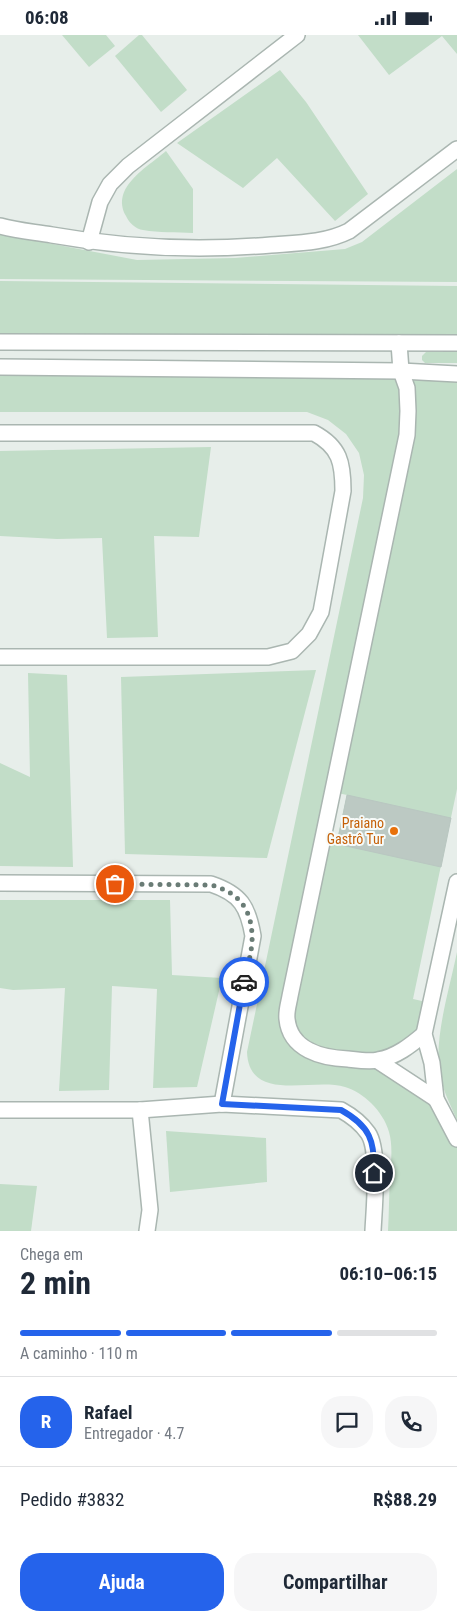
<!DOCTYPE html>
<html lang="pt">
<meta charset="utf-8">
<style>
:root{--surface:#fff;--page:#f6f6f7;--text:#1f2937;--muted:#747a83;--line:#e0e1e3;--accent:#2563eb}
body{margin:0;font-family:"Roboto Condensed",sans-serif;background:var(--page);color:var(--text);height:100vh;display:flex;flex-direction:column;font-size:19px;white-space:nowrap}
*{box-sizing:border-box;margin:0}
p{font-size:16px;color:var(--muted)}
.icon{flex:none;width:28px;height:28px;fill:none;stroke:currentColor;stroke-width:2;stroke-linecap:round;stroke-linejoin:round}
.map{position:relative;height:1196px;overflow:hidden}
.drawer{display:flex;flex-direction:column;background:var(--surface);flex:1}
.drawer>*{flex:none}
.pin{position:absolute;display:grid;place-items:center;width:42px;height:42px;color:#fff;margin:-21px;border:2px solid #fff;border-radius:50%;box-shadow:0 1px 5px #0007}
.courier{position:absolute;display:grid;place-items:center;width:50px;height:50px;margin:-25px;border:4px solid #2563eb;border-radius:50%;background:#fff;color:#222;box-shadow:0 1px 6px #0007}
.overview em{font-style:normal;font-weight:700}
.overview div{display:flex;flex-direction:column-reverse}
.overview{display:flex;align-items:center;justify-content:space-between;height:85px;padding:0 20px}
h1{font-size:32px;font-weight:700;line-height:38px}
.bar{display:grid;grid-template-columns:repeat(4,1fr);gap:8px 5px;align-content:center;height:60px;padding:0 20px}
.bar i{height:6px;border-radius:4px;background:var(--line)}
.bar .active{background:var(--accent)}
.bar p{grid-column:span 4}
.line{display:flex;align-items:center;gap:12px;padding:0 20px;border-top:1px solid var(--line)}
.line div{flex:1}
.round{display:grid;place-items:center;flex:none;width:52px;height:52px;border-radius:20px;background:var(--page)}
.action{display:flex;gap:10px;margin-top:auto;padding:10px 20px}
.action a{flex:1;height:58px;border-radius:20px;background:var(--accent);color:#fff;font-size:20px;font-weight:700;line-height:58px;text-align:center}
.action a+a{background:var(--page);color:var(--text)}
.status{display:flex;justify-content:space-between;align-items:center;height:35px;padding:0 25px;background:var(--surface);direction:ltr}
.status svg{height:14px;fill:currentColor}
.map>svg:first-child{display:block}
.green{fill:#c2ddc8;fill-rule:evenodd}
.building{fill:#bcc9c3;stroke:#b9c7c1}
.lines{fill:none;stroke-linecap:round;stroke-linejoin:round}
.minor-casing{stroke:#aab6b1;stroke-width:18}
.minor{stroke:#fff;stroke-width:15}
.done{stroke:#6a7c76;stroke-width:5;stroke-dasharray:0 9}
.route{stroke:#2563eb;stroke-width:6}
.food-dot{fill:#e8710a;stroke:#f7fbf9;stroke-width:2}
.labels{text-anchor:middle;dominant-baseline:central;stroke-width:4;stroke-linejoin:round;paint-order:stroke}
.food-label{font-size:14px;fill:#c56008;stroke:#f7fbf9;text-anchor:end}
</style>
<div class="status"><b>06:08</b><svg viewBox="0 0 49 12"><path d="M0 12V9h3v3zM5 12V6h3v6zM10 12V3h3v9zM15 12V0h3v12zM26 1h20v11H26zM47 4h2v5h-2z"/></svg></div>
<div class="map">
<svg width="457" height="1196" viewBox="0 0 457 1196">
<rect width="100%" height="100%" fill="#e7eeea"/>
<!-- green -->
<g class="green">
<path d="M62,0H106L115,11L89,32Z"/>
<path d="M139,0H142L187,55L161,77L115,21Z"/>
<path d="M358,0H457V19L442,1L389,40Z"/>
<path d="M280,35L306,67L368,159L335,186L277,123L243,153L177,108Z"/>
<path d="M166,116L193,154V198C177,197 159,198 143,195C136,194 129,188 126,181C110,152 148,132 166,116Z"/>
<path d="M457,134V247L0,244V199L137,225L235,223L345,214L362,207Z"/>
<path d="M0,246L457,251V308L0,306Z"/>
<path d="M426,317H457V328H425L422,325V321Z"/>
<path d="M0,334L457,339V754L413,964L431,968L424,999L378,1026L436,1064L457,1104V1196H388C389,1178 389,1160 390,1142C391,1127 393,1111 389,1097C386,1086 379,1076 371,1068C364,1061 355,1055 345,1052C313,1042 249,1069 247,1017L363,463L364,440L359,418L346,399L328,385L307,377H0ZM333,757L347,760L336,809L323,806Z"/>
<path d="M211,412L199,502L154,501L158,602L107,603L102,503L57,504L0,501V416Z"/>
<path d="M316,635L267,823L125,819L121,642Z"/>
<path d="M28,638L67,640L73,832L0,831V728L30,742Z"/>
<path d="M0,865H170L172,940L222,943L197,1052L153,1053L157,954L112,951L109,1055L59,1056L65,953L13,955L0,953Z"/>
<path d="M457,917V1085C450,1069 441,1052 439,1034C435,999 450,952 457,917Z"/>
<path d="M166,1096L266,1103L267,1147L170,1157Z"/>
<path d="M0,1149L37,1151L31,1196H0Z"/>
</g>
<!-- building -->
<path class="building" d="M347,760L451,783L441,832L337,809Z"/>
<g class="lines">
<defs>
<g id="minor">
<path d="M0,191C17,196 35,197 52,200C125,213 198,216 271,210C298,208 325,208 349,196L457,114"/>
<path d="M89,207L100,167L110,149L128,131L297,0"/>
<path d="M0,307L457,308"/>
<path d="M399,308L401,336L407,353L408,376L407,400L290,961C289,968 286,976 287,984C290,1015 322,1023 348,1024C357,1025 369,1027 378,1025C396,1022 411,1010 424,999"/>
<path d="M0,332L401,336L457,339"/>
<path d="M0,398H314C340,412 343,428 343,456L321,577L309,599L292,616L268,622H0"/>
<path d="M457,847L424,999L432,1028L436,1064L457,1104"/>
<path d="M0,848L211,849C241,859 248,872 253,901L222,1069"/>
<path d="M378,1026L436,1064"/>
<path d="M0,1075H140L222,1069L341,1075C352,1081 361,1088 368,1098C380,1115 374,1174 373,1196"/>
<path d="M140,1075L150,1175L147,1196"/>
</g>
</defs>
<!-- minor casing -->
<use href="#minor" class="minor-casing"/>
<!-- minor -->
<use href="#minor" class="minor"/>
</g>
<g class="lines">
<!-- done -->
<path class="done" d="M115,849L211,850C237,857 251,872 252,900C253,914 247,933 244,947"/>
<!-- route -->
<path class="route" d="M244,947L222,1069L341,1075C370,1091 375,1106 374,1138"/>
</g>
<!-- markers -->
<circle class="food-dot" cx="394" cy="796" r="5"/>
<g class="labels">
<!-- food labels -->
<g class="food-label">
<text x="384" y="788">Praiano<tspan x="384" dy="16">Gastrô Tur</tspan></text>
</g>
</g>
</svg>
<div class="pin" style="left:115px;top:849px;background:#ea580c"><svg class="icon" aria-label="bag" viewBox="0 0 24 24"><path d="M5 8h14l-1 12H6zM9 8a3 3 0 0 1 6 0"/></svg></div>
<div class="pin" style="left:374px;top:1138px;background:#1f2937"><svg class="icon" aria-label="home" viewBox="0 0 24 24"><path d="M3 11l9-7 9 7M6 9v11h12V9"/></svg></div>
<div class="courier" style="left:244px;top:947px"><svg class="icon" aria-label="car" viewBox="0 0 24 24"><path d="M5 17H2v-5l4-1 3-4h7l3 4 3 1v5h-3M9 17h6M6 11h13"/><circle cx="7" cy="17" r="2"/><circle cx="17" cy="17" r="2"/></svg></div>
</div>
<section class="drawer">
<div class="overview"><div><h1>2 min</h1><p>Chega em</p></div><em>06:10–06:15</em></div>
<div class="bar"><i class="active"></i><i class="active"></i><i class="active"></i><i></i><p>A caminho · 110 m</p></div>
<div class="line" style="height:90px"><b class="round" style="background:var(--accent);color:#fff">R</b><div><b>Rafael</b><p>Entregador · 4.7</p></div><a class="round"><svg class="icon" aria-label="chat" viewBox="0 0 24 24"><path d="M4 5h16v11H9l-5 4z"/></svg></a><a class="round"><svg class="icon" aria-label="phone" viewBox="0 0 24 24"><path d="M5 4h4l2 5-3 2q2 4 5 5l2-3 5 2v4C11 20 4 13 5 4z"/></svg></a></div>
<div class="line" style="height:65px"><div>Pedido #3832</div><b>R$88.29</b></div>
<div class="action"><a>Ajuda</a><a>Compartilhar</a></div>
</section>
